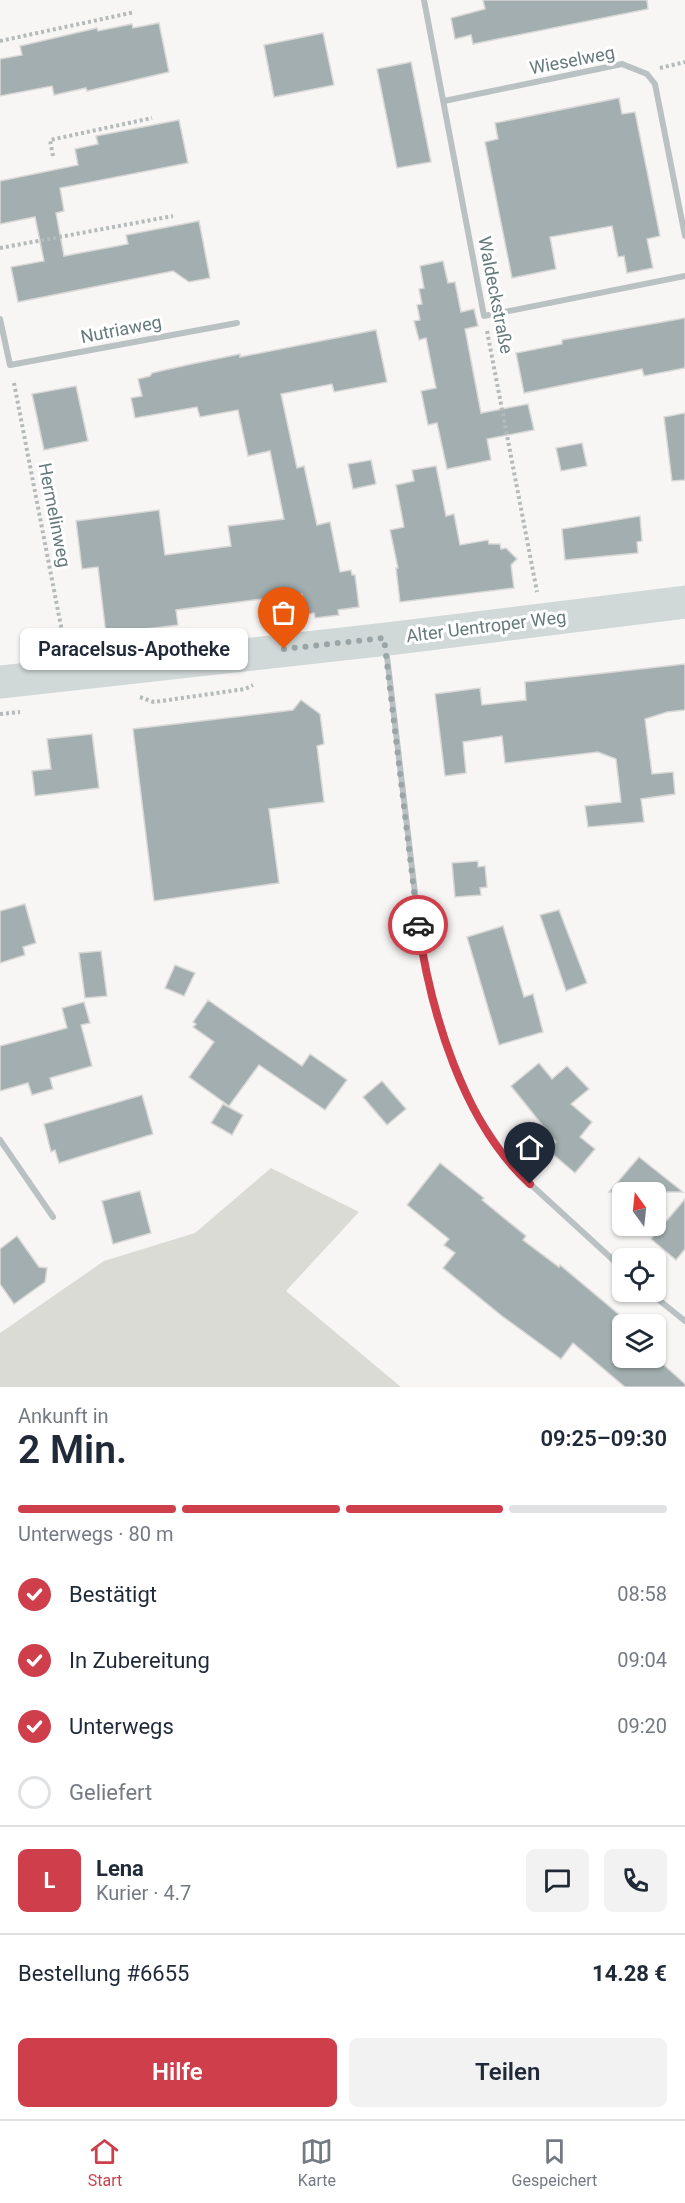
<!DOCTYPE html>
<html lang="de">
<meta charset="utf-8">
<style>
:root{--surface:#fff;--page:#f2f2f3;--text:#1f2937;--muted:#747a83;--line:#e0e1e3;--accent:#ce3e4b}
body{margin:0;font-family:Roboto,sans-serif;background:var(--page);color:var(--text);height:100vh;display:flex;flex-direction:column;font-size:22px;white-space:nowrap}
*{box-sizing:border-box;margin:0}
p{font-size:20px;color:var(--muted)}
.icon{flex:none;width:33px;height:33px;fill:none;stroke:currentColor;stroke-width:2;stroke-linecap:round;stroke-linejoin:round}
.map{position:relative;height:1387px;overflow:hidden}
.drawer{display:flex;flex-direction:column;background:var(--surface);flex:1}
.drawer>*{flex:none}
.needle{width:39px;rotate:345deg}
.buttons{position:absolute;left:612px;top:1182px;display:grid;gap:12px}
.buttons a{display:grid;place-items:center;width:54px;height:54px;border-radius:9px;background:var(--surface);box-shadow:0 2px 4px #0004;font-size:30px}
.pin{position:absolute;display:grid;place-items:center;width:51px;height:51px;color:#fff;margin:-62px -26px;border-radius:50% 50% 50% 0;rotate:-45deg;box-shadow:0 0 6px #0007}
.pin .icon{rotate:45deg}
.courier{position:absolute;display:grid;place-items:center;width:60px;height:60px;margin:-30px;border:4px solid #ce3e4b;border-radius:50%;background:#fff;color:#222;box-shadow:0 2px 8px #0007}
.bubble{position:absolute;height:42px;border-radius:9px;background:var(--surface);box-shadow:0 2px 4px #0004;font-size:20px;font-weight:600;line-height:42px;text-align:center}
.overview em{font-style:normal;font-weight:600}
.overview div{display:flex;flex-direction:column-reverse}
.overview{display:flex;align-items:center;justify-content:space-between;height:102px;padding:0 18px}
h1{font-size:39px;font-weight:600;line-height:45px}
.bar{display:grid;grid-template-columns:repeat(4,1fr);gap:9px 6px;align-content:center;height:72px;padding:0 18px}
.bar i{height:8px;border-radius:4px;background:var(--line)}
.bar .selected{background:var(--accent)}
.bar p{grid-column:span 4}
.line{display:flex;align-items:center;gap:15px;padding:0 18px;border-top:2px solid var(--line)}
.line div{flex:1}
.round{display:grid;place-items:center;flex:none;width:63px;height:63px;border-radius:9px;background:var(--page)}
ol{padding:0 18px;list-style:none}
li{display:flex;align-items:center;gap:18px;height:66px}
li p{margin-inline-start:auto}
li .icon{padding:6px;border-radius:50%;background:var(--accent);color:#fff;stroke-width:4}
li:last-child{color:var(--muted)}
li i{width:33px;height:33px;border:3px solid var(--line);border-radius:50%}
.primary-button{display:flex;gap:12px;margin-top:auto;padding:12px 18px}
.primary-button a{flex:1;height:69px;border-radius:9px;background:var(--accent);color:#fff;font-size:24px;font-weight:600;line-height:69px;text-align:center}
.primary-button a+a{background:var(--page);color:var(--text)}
.dock{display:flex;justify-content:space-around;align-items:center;height:84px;border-top:2px solid var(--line);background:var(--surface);font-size:16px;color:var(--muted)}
.dock a{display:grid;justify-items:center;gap:3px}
.dock .selected{color:var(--accent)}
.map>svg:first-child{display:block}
.green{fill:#d9dbd4}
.building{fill:#a2aeaf;stroke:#d9d8d7;stroke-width:1.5}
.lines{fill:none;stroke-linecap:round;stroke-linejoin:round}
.path{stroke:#b5babb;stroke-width:4;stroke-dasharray:3 3;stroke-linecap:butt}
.street{stroke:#bac1c2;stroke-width:6}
.secondary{stroke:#d1d8d8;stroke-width:33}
.done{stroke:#99a5a6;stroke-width:6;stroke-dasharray:0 10.8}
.route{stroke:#ce3e4b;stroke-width:8}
.labels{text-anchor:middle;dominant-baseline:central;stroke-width:6;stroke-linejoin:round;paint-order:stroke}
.street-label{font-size:18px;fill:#667a7c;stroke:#fff}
</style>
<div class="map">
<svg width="685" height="1387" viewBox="0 0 685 1387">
<rect width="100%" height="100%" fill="#f7f6f5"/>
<!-- green -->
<path class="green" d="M271,1168L359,1212L286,1291L401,1387H0V1333L104,1261L195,1233Z"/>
<!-- building -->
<g class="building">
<path d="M483,0H647L648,9L473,44L471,35L455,39L451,18L485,9Z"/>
<path d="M159,23L169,72L87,91L86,88L54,95L52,86L0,96V59L22,55L20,46L97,28L98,31L132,24L133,28Z"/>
<path d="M323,33L334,85L274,97L264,45Z"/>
<path d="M411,62L431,162L397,168L377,69Z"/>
<path d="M619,98L622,114L635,112L647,171L660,236L647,239L653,268L627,273L624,256L618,257L612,226L550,237L556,269L512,278L485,142L498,139L495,123Z"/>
<path d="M179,120L188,163L60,188L64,211L56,213L64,256L128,244L126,235L199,221L210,278L189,282L173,271L18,302L11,267L44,261L35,217L0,224V181L78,165L75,149L98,144L96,136Z"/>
<path d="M443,261L448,283L455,282L461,312L474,309L478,326L465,329L481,413L528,404L534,430L487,439L491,460L447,469L437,423L428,425L421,391L436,388L426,338L419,340L414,321L420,320L417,305L422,304L419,289L424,288L420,266Z"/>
<path d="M685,318V368L644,376L642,369L524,393L516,353L562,344V340Z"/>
<path d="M376,330L387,382L334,392L332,384L281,394L297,468L304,466L317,525L330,522L340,572L351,570L352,575H355L359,607L338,610L339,615L315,618L314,613L305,615L302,594L176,610L178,625L106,634L98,567L82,569L76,521L159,510L165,555L231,546L228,526L284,519L270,451L248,456L238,410L200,417L197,407L135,418L131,398L142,396L138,379L150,376L152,373L187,365L240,354V357Z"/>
<path d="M76,386L88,441L44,450L32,394Z"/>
<path d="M685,413V480L672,481L664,417Z"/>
<path d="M582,443L587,466L561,471L556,448Z"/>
<path d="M371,460L376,484L353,489L348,464Z"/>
<path d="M436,466L446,516L454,514L460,545L488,540L489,544H500L501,549L506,548L517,559L511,565L514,588L400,602L396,568H398L390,530L404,527L396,485L414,481L412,470Z"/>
<path d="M640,516L642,541L637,542L638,553L565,560L562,529Z"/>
<path d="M685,664V710L667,712L645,719L652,774L673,772L675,794L641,799L644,822L588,827L585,806L621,802L616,759L598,752L505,763L502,736L463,742L466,773L445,776L435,694L480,688L482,705L526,700L525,682Z"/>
<path d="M301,700L320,714L324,744L317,746L324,802L269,809L279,883L154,901L133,729L293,710Z"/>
<path d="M92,734L99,788L35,796L32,771L51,769L47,739Z"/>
<path d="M478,861V867L485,866L487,887L480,888L481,895L455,897L452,863Z"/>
<path d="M25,904L36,943L23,947L25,955L0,963V911Z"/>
<path d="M559,910L587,983L566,991L540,915Z"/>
<path d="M503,926L524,997L533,994L543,1032L499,1045L467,937Z"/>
<path d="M101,951L107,996L85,998L79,953Z"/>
<path d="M175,965L195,973L184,996L165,988Z"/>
<path d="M208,1000L302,1066L310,1054L347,1080L325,1110L259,1065L229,1106L189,1077L214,1042L193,1027L196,1024L193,1022Z"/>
<path d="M84,1002L90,1023L81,1025L92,1066L50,1078L53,1089L32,1095L28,1083L0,1091V1046L67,1028L62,1008Z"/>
<path d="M539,1063L552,1079L567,1066L589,1089L571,1104L592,1122L580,1137L595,1149L575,1173L549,1151L556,1142L511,1086Z"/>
<path d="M382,1081L406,1109L387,1125L363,1097Z"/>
<path d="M142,1095L153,1134L59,1163L55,1150L51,1152L44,1124Z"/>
<path d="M223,1104L243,1115L232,1135L211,1123Z"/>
<path d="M639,1157L683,1192H609Z"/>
<path d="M440,1163L484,1198L482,1200L526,1236L523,1240L559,1267L560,1265L628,1322L622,1324V1358H656L685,1384V1387H625L573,1343L561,1359L502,1316L443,1268L455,1253L444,1245L449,1239L407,1205Z"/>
<path d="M140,1191L151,1233L113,1244L102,1201Z"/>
<path d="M685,1199V1249L676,1260L651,1239Z"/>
<path d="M17,1236L39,1267L47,1268L45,1282L14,1304L0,1284V1249Z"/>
</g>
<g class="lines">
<!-- path -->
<g class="path">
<path d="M0,41L135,12"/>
<path d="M660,68L685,62"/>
<path d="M53,156L50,140L152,118"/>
<path d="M0,248L173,216"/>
<path d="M487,331L537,592"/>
<path d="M14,383L65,647"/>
<path d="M140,697L154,702L245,689L253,685"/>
<path d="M0,714L20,712"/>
</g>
<!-- street -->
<g class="street">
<path d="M424,0L484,316L685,276"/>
<path d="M444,101L622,64L647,74L655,84L685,236"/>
<path d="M0,319L10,365L237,323"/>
<path d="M386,648L421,944L432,1000L449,1051L475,1112L515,1170L622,1268"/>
<path d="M0,1140L53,1217"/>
<path d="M649,1292L685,1321"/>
</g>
<!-- secondary -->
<path class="secondary" d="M0,682L396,638L685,602"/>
</g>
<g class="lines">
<!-- done -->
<path class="done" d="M284,649L384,638L418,925"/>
<!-- route -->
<path class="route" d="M418,925C431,1013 463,1123 530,1184"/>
</g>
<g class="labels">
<!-- street labels -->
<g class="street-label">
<text transform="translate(572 60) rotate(-11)">Wieselweg</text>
<text transform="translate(496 295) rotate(79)">Waldeckstraße</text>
<text transform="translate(121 329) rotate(-11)">Nutriaweg</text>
<text transform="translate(55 515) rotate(79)">Hermelinweg</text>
<text transform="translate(486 626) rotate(-7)">Alter Uentroper Weg</text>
</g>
</g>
</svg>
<div class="buttons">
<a><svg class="needle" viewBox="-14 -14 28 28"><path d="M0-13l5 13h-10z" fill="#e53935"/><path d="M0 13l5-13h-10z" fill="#747a83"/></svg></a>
<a><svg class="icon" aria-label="locate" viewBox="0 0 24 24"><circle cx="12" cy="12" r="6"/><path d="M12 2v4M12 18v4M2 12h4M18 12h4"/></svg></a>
<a><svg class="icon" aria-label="layers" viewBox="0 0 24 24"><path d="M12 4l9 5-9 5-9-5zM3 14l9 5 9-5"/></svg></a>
</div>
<div class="pin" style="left:284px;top:649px;background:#ea580c"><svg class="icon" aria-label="bag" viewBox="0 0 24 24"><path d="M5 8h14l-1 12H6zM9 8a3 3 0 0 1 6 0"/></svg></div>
<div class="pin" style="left:530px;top:1184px;background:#1f2937"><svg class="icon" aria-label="home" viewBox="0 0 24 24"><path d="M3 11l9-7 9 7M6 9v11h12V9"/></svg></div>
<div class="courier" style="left:418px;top:925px"><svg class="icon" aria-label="car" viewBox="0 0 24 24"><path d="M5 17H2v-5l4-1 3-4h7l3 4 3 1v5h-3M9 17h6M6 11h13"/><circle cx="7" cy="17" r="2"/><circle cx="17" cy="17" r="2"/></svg></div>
<div class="bubble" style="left:20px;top:628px;width:228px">Paracelsus-Apotheke</div>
</div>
<section class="drawer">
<div class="overview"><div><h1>2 Min.</h1><p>Ankunft in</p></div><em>09:25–09:30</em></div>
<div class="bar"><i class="selected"></i><i class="selected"></i><i class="selected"></i><i></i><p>Unterwegs · 80 m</p></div>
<ol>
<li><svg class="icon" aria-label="check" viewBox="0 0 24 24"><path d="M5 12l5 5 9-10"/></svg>Bestätigt<p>08:58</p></li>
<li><svg class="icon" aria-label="check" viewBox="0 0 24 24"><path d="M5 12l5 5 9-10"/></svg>In Zubereitung<p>09:04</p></li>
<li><svg class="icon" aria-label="check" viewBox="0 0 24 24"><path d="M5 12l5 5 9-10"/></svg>Unterwegs<p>09:20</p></li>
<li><i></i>Geliefert</li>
</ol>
<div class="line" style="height:108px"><b class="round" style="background:var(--accent);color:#fff">L</b><div><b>Lena</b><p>Kurier · 4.7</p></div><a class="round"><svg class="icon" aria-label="chat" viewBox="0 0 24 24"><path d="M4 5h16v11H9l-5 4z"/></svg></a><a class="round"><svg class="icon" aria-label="phone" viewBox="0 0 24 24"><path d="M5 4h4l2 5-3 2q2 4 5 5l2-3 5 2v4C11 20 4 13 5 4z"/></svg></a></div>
<div class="line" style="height:78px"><div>Bestellung #6655</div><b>14.28 €</b></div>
<div class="primary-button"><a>Hilfe</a><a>Teilen</a></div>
</section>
<nav class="dock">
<a class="selected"><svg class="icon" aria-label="home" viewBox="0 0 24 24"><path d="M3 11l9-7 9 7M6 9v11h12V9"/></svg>Start</a>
<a><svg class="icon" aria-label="map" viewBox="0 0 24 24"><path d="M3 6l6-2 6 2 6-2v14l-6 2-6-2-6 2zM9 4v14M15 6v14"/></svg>Karte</a>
<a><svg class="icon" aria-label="saved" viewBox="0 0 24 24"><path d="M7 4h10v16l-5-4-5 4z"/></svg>Gespeichert</a>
</nav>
